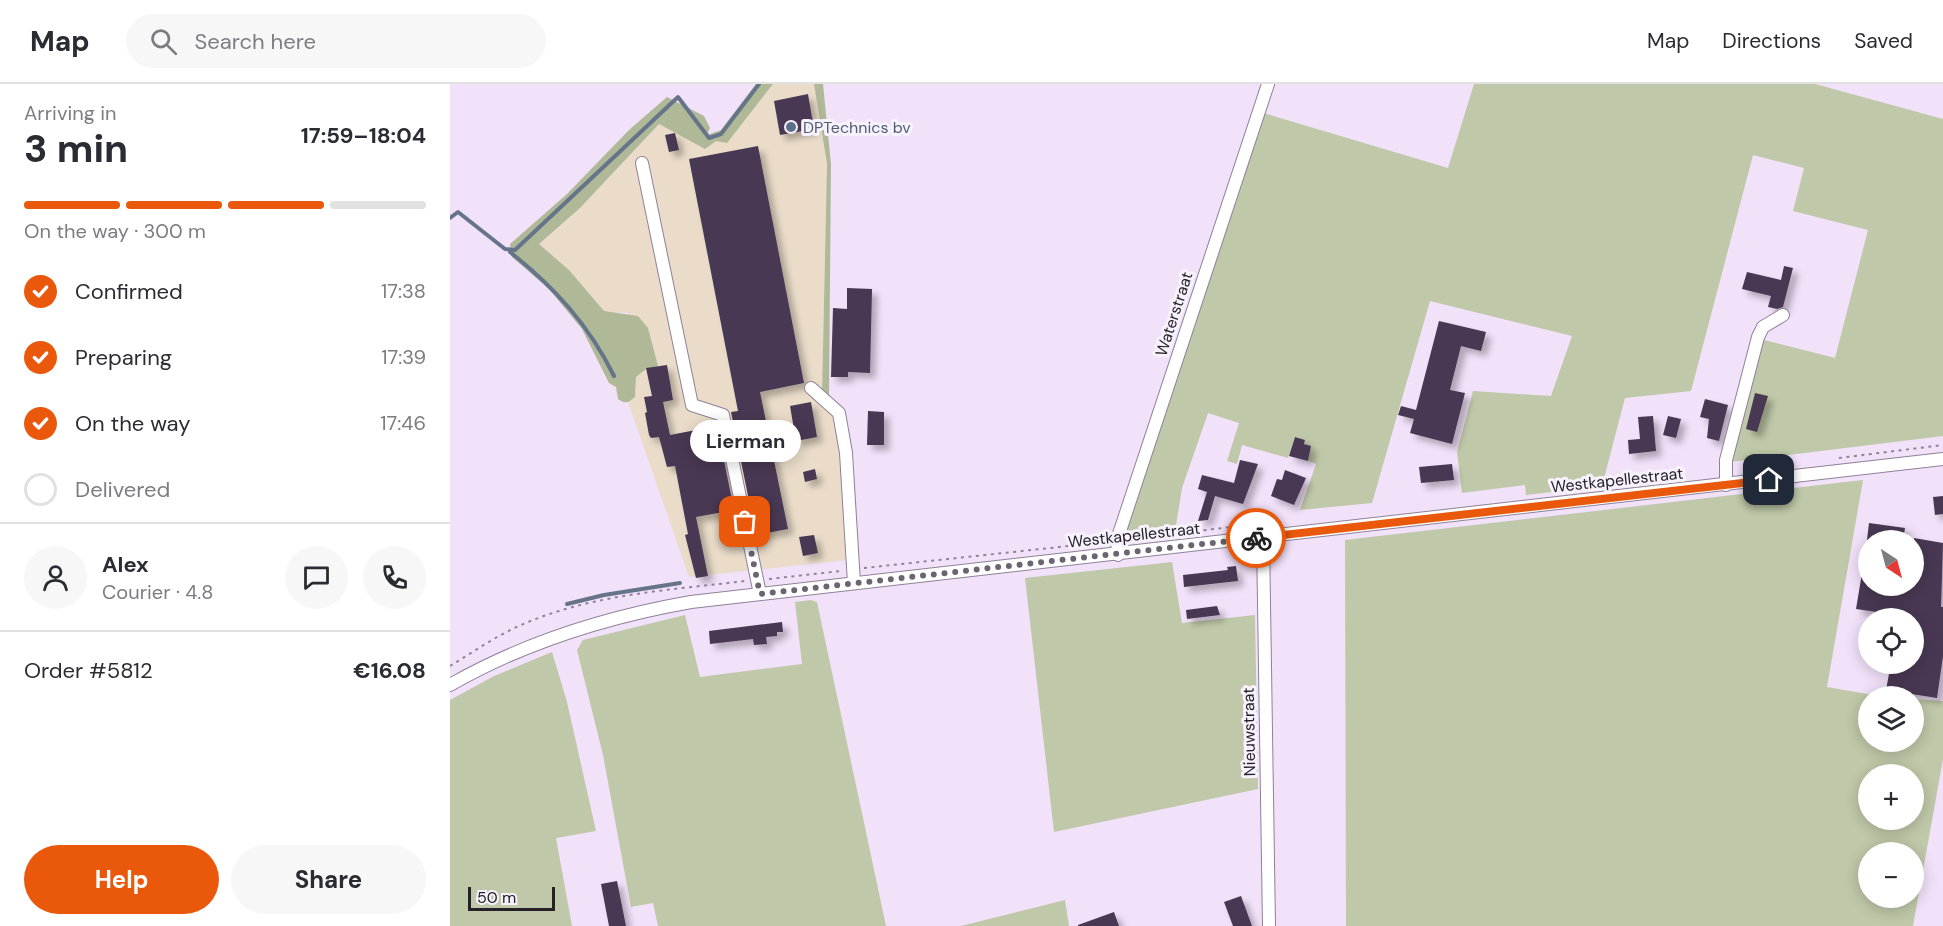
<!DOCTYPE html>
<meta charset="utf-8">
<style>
:root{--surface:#fff;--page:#f7f7f7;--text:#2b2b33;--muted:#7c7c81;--line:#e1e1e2;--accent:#ea580c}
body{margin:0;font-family:"DM Sans",sans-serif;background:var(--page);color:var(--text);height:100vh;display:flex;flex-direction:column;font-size:22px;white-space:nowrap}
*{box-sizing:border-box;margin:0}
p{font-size:20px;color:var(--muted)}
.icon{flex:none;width:33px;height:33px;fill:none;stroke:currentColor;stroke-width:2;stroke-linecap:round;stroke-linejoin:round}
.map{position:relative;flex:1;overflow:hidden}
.drawer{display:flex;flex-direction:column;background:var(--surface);width:450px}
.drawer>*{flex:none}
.needle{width:39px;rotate:144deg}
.buttons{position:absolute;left:1408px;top:446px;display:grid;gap:12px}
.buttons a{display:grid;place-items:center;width:66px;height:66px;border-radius:50%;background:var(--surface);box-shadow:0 3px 15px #0003;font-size:30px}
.scale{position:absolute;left:18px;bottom:15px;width:87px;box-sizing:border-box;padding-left:6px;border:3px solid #262129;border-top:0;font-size:16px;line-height:21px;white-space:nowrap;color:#262129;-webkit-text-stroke:4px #f8f2fc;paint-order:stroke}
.pin{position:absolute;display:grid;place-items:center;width:51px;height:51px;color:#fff;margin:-26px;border-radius:12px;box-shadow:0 3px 9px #0006}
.courier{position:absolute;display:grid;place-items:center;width:60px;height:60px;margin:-30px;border:4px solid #ea580c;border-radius:50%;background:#fff;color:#222;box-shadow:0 2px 8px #0007}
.bubble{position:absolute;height:42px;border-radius:21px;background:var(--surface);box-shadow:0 3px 15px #0003;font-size:20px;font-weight:700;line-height:42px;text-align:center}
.overview em{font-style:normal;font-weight:700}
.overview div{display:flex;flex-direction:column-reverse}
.overview{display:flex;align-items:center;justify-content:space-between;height:102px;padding:0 24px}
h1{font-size:39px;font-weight:700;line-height:45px}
.bar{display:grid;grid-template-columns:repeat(4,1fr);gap:9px 6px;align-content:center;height:72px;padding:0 24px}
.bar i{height:8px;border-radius:4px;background:var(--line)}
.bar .active{background:var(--accent)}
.bar p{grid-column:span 4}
.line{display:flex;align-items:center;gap:15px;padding:0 24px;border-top:2px solid var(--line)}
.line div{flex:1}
.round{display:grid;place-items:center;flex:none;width:63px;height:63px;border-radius:32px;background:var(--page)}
ol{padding:0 24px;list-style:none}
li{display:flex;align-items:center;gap:18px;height:66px}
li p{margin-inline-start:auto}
li .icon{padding:6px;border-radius:50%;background:var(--accent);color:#fff;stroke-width:4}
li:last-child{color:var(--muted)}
li i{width:33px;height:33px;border:3px solid var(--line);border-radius:50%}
.cta{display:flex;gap:12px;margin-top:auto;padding:12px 24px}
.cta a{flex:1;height:69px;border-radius:36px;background:var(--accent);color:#fff;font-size:24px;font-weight:700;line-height:69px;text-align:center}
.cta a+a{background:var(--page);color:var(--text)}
header{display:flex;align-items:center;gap:36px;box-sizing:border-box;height:84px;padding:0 30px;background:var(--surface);border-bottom:2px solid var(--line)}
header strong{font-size:28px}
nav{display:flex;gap:33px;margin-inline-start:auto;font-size:21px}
.search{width:420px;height:54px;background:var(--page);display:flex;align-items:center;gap:15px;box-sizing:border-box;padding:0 21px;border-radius:33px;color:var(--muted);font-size:22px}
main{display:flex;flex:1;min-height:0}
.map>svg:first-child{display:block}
.commercial{fill:#eadcc9}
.green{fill:#bfc8a8;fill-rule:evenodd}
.forest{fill:#afb997}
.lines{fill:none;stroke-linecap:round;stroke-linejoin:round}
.stream{stroke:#66748a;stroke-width:4}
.building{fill:#483852;filter:url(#shadow)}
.minor-casing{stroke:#8f8197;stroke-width:14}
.path{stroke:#8f8495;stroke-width:2;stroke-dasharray:3 4.5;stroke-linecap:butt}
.minor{stroke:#fff;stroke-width:12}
.done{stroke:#6d6472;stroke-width:6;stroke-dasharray:0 10.8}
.route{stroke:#ea580c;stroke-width:8}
.service-dot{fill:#5c6f8a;stroke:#f8f2fc;stroke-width:2}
.labels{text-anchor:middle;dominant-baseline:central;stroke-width:6;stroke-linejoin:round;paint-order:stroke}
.service-label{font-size:16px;fill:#4e5e75;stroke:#f8f2fc;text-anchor:start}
.street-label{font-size:16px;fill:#262129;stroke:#f8f2fc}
</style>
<header>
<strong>Map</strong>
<div class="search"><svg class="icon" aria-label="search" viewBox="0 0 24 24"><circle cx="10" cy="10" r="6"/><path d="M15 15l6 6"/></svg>Search here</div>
<nav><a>Map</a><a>Directions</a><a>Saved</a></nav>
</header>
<main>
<section class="drawer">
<div class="overview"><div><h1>3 min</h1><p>Arriving in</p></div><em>17:59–18:04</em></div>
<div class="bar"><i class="active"></i><i class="active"></i><i class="active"></i><i></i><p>On the way · 300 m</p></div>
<ol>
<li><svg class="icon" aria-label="check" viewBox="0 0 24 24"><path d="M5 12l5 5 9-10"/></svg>Confirmed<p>17:38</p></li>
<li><svg class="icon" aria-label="check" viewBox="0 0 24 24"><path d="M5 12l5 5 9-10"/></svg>Preparing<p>17:39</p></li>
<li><svg class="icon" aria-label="check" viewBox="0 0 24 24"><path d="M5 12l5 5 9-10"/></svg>On the way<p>17:46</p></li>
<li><i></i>Delivered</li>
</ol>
<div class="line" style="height:108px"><a class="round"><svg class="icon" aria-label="person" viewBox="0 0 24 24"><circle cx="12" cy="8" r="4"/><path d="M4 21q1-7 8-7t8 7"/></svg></a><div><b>Alex</b><p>Courier · 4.8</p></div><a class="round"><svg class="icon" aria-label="chat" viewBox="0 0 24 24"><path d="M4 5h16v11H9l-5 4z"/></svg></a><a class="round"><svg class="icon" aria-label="phone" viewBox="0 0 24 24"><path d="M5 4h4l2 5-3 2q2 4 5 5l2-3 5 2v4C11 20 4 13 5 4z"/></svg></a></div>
<div class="line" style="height:78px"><div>Order #5812</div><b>€16.08</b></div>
<div class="cta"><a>Help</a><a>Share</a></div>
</section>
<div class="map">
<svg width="1493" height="842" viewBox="0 0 1493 842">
<defs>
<filter id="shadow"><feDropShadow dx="5.5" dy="5.5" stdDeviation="3" flood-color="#0004"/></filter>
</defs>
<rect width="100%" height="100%" fill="#f1e1f9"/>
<!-- commercial -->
<path class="commercial" d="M323,0H364L377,80L372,310L382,331L393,376L398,476L239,493L178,318L185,313L186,293L196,284L178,229L154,228L119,186L89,160L130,124L209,40L255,65Z"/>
<!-- green -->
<g class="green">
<path d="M1024,0H1365L1493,35V352L1280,378L1310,255L1385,274L1418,146L1343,127L1354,84L1303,71L1241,307L1175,314L1152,402L1076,411L1075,401L1012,409L1007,368L1023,307L1101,312L1122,252L980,217L922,419L850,426L866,380L858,377L861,362L854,360L855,356L845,353L838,374L792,361L787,380L777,377L789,339L758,329L732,404L726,441L677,447L810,28L998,84Z"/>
<path d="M1413,396L1377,603L1429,612H1419V657H1464V615L1493,617V675L1463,842H896L895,456ZM1419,690H1464V735H1419ZM1419,768H1464V813H1419Z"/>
<path d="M722,478L732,539L805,531L808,705L604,748L575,494Z"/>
<path d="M361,516L367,518L436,842H208L203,819L181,823L153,671L127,566L133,556L235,531L250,593L352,580L345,518Z"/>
<path d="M102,568L117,618L146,747L106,754L122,842H0V616L44,592Z"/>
<path d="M615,816L619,842H511Z"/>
</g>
<!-- forest -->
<g class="forest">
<path d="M306,0H323L277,59L266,57L255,65L209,40L130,124L89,160L119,186L154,227L188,232L198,244L208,282L196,285L186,293L185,313C179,318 176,321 168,315L166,303L159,299L132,245L99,205L62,173L60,160L117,110L179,46L217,13L254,32L260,44L257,51L271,46Z"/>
<path d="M364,0H373L381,80L379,315L372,310L377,80Z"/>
</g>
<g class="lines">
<!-- stream -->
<g class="stream">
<path d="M0,134L8,128L55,165L65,166L228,13L259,54L271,50L309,0"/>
<path d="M60,168C104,203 139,241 164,292"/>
<path d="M117,520L154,511L230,499"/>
</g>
</g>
<!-- building -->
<g class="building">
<path d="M358,10L364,45L330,51L324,17Z"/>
<path d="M225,49L229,66L219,68L215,51Z"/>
<path d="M308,62L354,299L310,308L338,445L306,451L281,328L288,327L239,75Z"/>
<path d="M1334,182L1343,184L1333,223L1327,225L1318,223L1321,212L1292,205L1297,188L1331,196Z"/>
<path d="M397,204L422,205L420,289L398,288V293H381L383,224L397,225Z"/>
<path d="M989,237L1036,248L1031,267L1011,262L1000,306L1015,309L1002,360L960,349L964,335L948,331L951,322L966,326Z"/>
<path d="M217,281L223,316L213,318L220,351L267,342L284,426L246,433L258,492L246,494L235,451L238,450L225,382L217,383L209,353L201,354L199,351L195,329L197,328L194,313L202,312L196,284Z"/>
<path d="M1305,309L1318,312L1307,348L1296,345Z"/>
<path d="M1255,315L1278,321L1269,357L1257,354L1259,335L1250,333Z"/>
<path d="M361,318L367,353L346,357L340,322Z"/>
<path d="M418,327L434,328V361H417Z"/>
<path d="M1203,332L1206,367L1179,370L1178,356L1190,355L1188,333Z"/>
<path d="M1218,332L1231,335L1226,354L1213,351Z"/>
<path d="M845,353L855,356L854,360L861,362L858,377L839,372Z"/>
<path d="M790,376L808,380L793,420L765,412L758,436L748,437L757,408L748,405L752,391L784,399Z"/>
<path d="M1002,380L1004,396L971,399L969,383Z"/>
<path d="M365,385L367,395L355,398L353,388Z"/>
<path d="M835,386L856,394L844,421L821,412L827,395L832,396Z"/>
<path d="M1493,412V430L1485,431L1483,413Z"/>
<path d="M1419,439L1455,444L1453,456H1417Z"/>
<path d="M364,451L368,469L353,472L349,453Z"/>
<path d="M1464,454L1493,459L1491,523H1493V572L1487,614L1436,606L1441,579H1464V534H1448V531L1406,525L1414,477H1419V501H1464Z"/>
<path d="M786,482L788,497L734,503L733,491L778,486L777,483Z"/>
<path d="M767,522L770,531L737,535L736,526Z"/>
<path d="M332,538L333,548H327V552L316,553L317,560L304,561L303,555L260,560L259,547Z"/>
<path d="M167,797L176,842H159L151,800Z"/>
<path d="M791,812L802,842H783L774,818Z"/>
<path d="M664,828L669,842H628V841Z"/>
</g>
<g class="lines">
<defs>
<g id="minor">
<path d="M192,79L242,321L273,331L310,510"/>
<path d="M361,304L389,329L396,369L404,499"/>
<path d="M1276,401V376L1308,253L1313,243L1333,231"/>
<path d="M813,454L819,842"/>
<path d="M668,471L667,456L818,0"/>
<path d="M0,601C75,558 156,533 241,518L1493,375"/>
</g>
</defs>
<!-- minor casing -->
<use href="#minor" class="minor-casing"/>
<!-- path -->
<g class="path">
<path d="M1389,374L1493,361"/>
<path d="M679,455L781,443"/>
<path d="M414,484L656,458"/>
<path d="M319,495L391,487"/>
<path d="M0,582C23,568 46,552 71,541C142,510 220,506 295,497"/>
</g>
<!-- minor -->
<use href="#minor" class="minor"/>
</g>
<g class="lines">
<!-- done -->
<path class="done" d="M295,438L310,510L806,454"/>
<!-- route -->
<path class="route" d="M806,454L1319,396"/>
</g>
<!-- markers -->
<circle class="service-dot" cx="341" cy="43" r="6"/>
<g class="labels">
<!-- service labels -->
<g class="service-label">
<text x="353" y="43">DPTechnics bv</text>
</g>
<!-- street labels -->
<g class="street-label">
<text transform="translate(724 230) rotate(-72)">Waterstraat</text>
<text transform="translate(1167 396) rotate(-6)">Westkapellestraat</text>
<text transform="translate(684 451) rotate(-6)">Westkapellestraat</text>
<text transform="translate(799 648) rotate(-91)">Nieuwstraat</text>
</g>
</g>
</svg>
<div class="buttons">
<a><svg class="needle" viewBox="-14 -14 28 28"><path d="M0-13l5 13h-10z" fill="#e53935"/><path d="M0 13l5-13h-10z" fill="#7c7c81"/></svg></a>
<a><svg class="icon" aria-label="locate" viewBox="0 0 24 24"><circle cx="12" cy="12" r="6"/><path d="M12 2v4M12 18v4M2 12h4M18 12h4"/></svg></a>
<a><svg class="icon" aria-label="layers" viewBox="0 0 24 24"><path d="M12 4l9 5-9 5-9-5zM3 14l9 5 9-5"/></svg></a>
<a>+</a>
<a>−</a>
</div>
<div class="scale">50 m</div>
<div class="pin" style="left:295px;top:438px;background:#ea580c"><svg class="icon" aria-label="bag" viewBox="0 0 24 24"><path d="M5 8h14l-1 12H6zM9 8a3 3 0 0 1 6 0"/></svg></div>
<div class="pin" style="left:1319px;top:396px;background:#1f2937"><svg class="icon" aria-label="home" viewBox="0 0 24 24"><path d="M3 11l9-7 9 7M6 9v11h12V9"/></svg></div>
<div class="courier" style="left:806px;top:454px"><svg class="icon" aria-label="bike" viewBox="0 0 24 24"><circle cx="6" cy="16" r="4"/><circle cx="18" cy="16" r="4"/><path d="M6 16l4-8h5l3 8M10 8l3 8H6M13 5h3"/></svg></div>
<div class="bubble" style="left:240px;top:336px;width:111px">Lierman</div>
</div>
</main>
